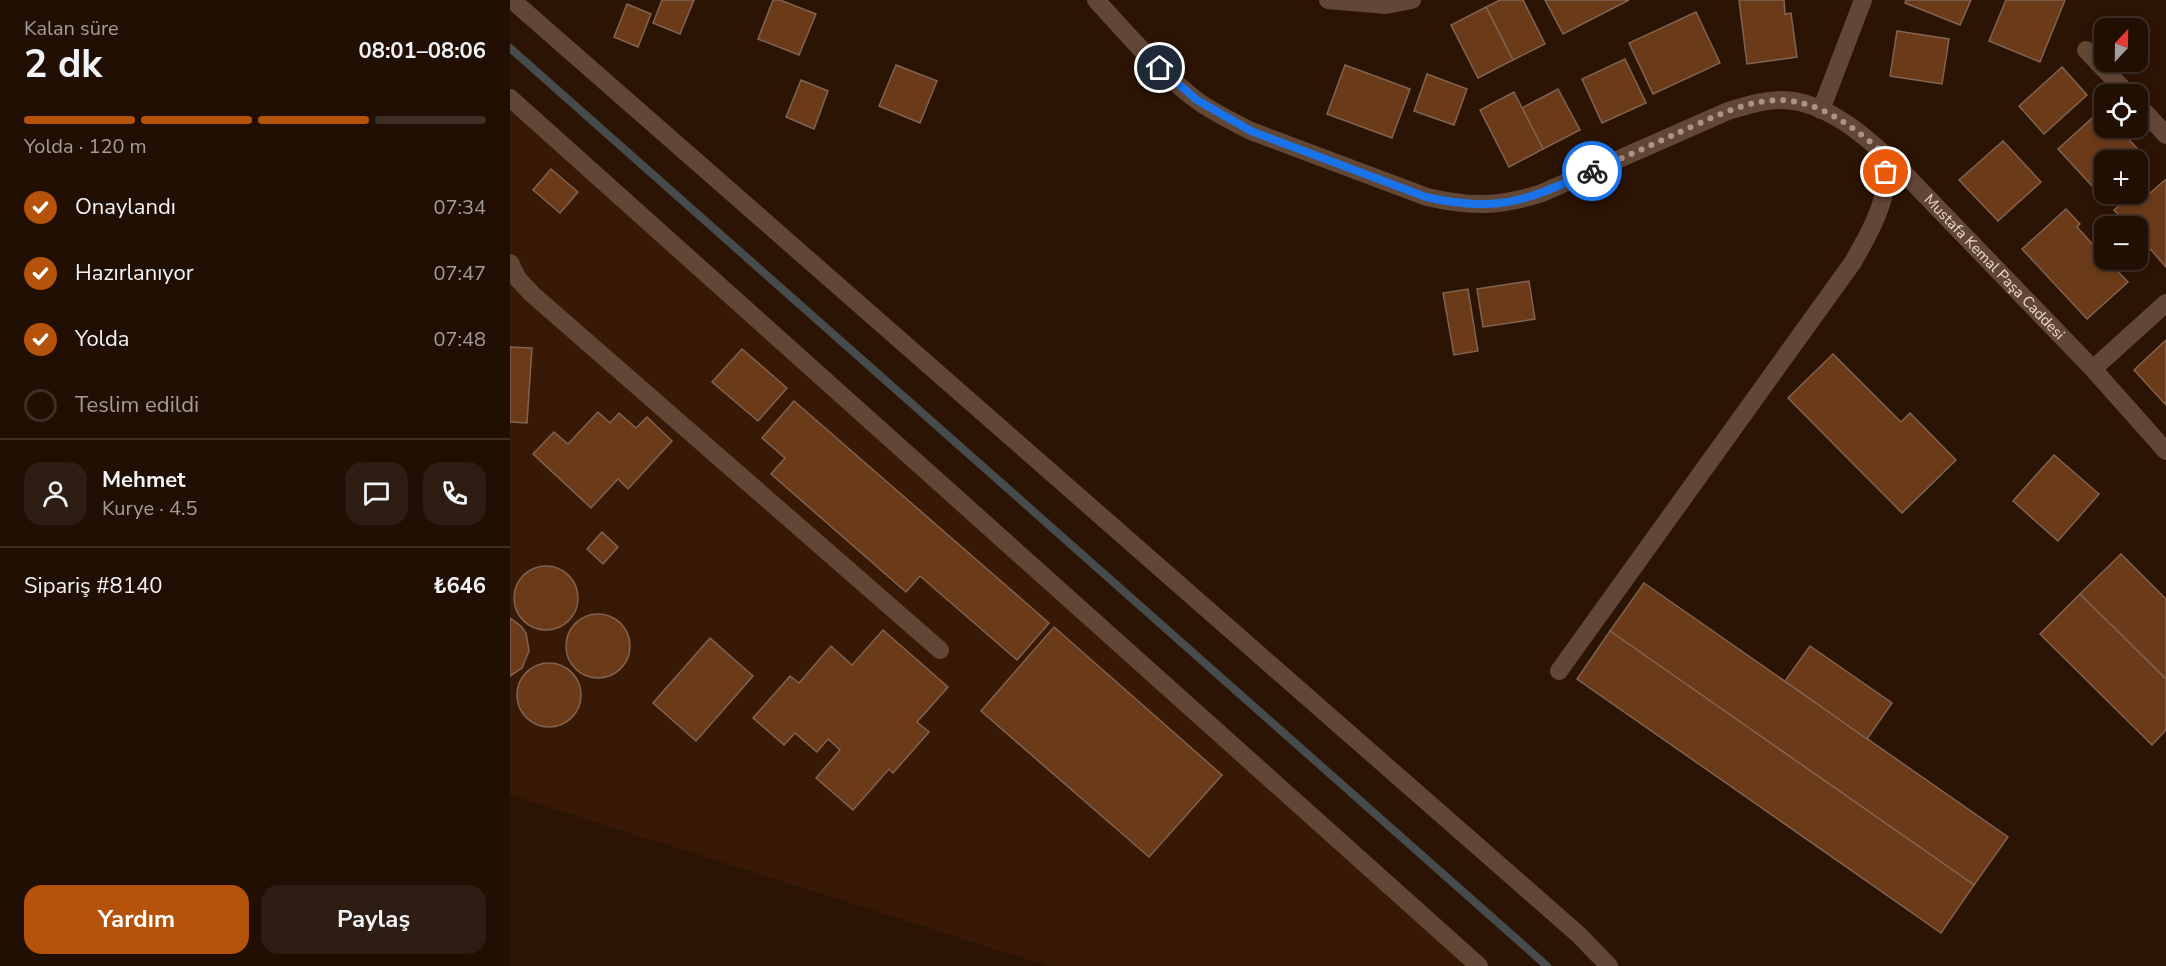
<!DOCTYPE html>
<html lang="tr">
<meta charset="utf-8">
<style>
:root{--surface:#210f03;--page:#2d1d12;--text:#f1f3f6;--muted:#a29c9a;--line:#3e2f25;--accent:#b45309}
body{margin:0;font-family:"Nunito Sans",sans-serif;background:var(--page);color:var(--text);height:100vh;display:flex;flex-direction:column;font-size:22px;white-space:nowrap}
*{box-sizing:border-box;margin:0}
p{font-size:20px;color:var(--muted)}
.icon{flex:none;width:33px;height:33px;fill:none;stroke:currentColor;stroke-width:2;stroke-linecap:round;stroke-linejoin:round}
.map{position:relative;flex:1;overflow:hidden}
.side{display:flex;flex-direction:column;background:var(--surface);width:510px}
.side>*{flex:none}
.needle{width:39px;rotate:22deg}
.buttons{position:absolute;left:1584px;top:18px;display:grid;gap:12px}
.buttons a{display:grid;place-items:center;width:54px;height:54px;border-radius:12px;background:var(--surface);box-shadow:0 3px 9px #0003,0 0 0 2px var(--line);font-size:30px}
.pin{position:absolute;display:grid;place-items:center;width:51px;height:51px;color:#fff;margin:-26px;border:3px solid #fff;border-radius:50%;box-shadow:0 2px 6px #0007}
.courier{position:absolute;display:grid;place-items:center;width:60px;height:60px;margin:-30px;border:4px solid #1a73e8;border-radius:50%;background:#fff;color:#222;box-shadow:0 2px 8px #0007}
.overview em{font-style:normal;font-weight:700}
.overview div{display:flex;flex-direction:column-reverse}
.overview{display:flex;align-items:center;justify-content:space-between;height:102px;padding:0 24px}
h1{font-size:39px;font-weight:700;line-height:45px}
.bar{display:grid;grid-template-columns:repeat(4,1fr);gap:9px 6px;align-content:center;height:72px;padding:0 24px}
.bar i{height:8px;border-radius:4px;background:var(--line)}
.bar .selected{background:var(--accent)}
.bar p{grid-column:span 4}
.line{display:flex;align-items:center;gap:15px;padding:0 24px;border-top:2px solid var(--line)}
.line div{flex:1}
.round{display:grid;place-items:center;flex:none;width:63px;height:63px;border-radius:18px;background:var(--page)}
ol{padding:0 24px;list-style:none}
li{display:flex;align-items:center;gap:18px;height:66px}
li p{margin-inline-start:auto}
li .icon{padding:6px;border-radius:50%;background:var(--accent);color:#fff;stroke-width:4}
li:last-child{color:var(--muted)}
li i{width:33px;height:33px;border:3px solid var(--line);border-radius:50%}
.action{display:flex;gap:12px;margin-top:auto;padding:12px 24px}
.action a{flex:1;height:69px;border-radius:18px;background:var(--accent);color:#fff;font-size:24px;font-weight:700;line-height:69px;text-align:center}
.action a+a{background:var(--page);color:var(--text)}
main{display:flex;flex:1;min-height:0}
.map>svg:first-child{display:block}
.built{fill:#371905}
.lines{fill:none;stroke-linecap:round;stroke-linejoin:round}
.stream{stroke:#464b4b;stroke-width:8}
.building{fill:#6b3a19;stroke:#816351;stroke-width:1.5}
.minor{stroke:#634736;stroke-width:18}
.done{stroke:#a89488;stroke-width:6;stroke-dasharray:0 10.8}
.route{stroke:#1a73e8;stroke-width:8}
.labels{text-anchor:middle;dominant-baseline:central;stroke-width:4.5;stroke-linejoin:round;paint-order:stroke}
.street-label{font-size:15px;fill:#ead9cf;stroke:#210a00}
</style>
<main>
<section class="side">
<div class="overview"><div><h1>2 dk</h1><p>Kalan süre</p></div><em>08:01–08:06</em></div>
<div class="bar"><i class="selected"></i><i class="selected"></i><i class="selected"></i><i></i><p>Yolda · 120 m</p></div>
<ol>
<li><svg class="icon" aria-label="check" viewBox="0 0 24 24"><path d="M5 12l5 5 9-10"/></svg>Onaylandı<p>07:34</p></li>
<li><svg class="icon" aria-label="check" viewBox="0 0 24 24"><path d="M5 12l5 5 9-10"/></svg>Hazırlanıyor<p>07:47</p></li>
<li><svg class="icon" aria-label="check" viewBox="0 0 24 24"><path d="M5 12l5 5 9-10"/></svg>Yolda<p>07:48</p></li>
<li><i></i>Teslim edildi</li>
</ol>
<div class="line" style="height:108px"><a class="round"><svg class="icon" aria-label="person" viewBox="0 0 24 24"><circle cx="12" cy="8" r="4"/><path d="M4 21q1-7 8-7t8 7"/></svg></a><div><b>Mehmet</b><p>Kurye · 4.5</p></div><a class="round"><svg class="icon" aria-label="chat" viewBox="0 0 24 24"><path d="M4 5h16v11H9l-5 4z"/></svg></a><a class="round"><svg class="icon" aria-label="phone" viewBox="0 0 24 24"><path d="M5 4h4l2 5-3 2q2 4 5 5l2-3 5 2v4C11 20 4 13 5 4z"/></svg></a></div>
<div class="line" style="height:78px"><div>Sipariş #8140</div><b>₺646</b></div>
<div class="action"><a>Yardım</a><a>Paylaş</a></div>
</section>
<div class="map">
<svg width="1656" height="966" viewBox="0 0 1656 966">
<rect width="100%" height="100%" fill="#2c1404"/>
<!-- built -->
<path class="built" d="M0,98L969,966H538L0,795Z"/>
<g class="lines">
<!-- stream -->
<path class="stream" d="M0,48L1037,966"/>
</g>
<!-- building -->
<g class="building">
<path d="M152,0H184L170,34L143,23Z"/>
<path d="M263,0H270L306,14L289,55L248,39Z"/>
<path d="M990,0H1013L1035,44L1003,60L976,7Z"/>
<path d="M1035,0H1119L1053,34Z"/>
<path d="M1229,0H1274L1275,14L1281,13L1287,57L1237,64Z"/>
<path d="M1396,0H1461L1450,25L1395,3Z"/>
<path d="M1496,0H1555L1530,62L1479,41Z"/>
<path d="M117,4L141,14L128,47L104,37Z"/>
<path d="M976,7L1003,60L968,78L941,25Z"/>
<path d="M1186,12L1210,63L1143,94L1119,43Z"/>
<path d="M1387,31L1439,39L1432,84L1380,76Z"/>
<path d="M1115,59L1136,103L1092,123L1072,79Z"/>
<path d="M386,65L427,81L410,123L369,106Z"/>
<path d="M835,65L900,89L882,138L817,114Z"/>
<path d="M1552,67L1577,95L1534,134L1509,106Z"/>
<path d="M917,74L957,89L944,125L904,111Z"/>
<path d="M291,80L318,91L304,129L276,117Z"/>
<path d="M1048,89L1070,130L1033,149L1012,108Z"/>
<path d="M1004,92L1033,149L999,167L970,110Z"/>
<path d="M1591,110L1594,113V128H1608L1639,161L1628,171V160H1594V194H1603L1596,201L1548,149Z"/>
<path d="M1493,141L1531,182L1488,221L1449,180Z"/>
<path d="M41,169L68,192L50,213L23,190Z"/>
<path d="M1655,180H1656V267L1628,235V226H1619L1604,210L1622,194L1630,202Z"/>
<path d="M1556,209L1570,224L1567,227L1594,257V260H1597L1618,282L1577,319L1512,249Z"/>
<path d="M1019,281L1025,319L973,327L967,289Z"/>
<path d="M958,289L968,351L944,355L933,293Z"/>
<path d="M1656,340V405L1624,370Z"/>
<path d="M0,347L22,348L17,423L0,422Z"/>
<path d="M232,349L277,388L248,421L202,382Z"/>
<path d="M1323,354L1391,422L1400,413L1446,460L1392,513L1278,398Z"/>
<path d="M284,401L539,623L507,660L410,576L396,592L261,474L275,458L252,438Z"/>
<path d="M88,412L100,423L109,413L126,428L137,417L162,441L118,489L108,479L81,508L23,454L44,432L58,444Z"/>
<path d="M1544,455L1589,494L1548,541L1503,501Z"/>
<path d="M92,532L108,547L93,564L77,549Z"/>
<path d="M1611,554L1656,599V679L1570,594Z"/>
<circle cx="36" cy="598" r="32"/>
<path d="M1134,583L1498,837L1464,885L1100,631Z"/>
<path d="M1570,594L1656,679V730L1642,745L1530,634Z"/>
<circle cx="88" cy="646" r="32"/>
<path d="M0,618L11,626L16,633L19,651L12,668L0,676Z"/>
<path d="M544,627L712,775L639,857L471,711Z"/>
<path d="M373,630L438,687L407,722L419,732L383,773L379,769L343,810L306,778L330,750L318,739L307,752L285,733L274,745L243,718L280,676L289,683L321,646L342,665Z"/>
<path d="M1100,631L1464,885L1431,933L1067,679Z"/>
<path d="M200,638L243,676L186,741L143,703Z"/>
<path d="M1300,646L1382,703L1357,739L1275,681Z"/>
<circle cx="39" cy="695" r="32"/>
</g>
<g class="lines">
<!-- minor -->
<g class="minor">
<path d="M2,0L1069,935L1099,966"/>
<path id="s1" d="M586,0C617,34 648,70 685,99C702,112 722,121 741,131L917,197C960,207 989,207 1032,193L1218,111C1235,106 1253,100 1272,100C1317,101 1358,138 1389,168L1583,369L1656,451"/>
<path d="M818,0L876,5L902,0"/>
<path d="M1576,50L1618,94"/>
<path d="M0,98L969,966"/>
<path d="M1628,105L1656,135"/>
<path d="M1311,110L1353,0"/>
<path d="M0,263L8,279L22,294L430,650"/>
<path d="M1583,369L1656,303"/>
<path d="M1049,671L1343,262C1356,239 1370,215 1375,189C1377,178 1376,167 1377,156"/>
</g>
</g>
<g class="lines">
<!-- done -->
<path class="done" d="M1082,171C1108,160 1135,148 1161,136C1199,120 1244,93 1287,102C1320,108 1352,134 1377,156L1376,172"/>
<!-- route -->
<path class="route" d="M650,68L687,100L741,131L916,197C989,214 1017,200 1082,171"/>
</g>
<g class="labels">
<!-- street labels -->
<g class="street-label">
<text stroke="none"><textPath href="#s1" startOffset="1044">Mustafa Kemal Paşa Caddesi</textPath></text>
</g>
</g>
</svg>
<div class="buttons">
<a><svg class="needle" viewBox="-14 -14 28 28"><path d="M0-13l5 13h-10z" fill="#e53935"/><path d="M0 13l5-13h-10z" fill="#a29c9a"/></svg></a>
<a><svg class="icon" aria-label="locate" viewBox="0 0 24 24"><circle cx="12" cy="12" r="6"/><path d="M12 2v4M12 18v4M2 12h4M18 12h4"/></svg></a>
<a>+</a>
<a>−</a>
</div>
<div class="pin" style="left:1376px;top:172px;background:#ea580c"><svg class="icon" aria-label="bag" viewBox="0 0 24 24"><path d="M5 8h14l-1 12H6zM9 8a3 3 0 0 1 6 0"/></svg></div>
<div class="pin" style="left:650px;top:68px;background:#1f2937"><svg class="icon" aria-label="home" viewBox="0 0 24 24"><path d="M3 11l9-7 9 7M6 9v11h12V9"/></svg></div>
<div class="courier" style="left:1082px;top:171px"><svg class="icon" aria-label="bike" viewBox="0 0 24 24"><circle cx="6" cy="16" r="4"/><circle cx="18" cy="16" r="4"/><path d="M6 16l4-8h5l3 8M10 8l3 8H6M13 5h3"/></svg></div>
</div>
</main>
